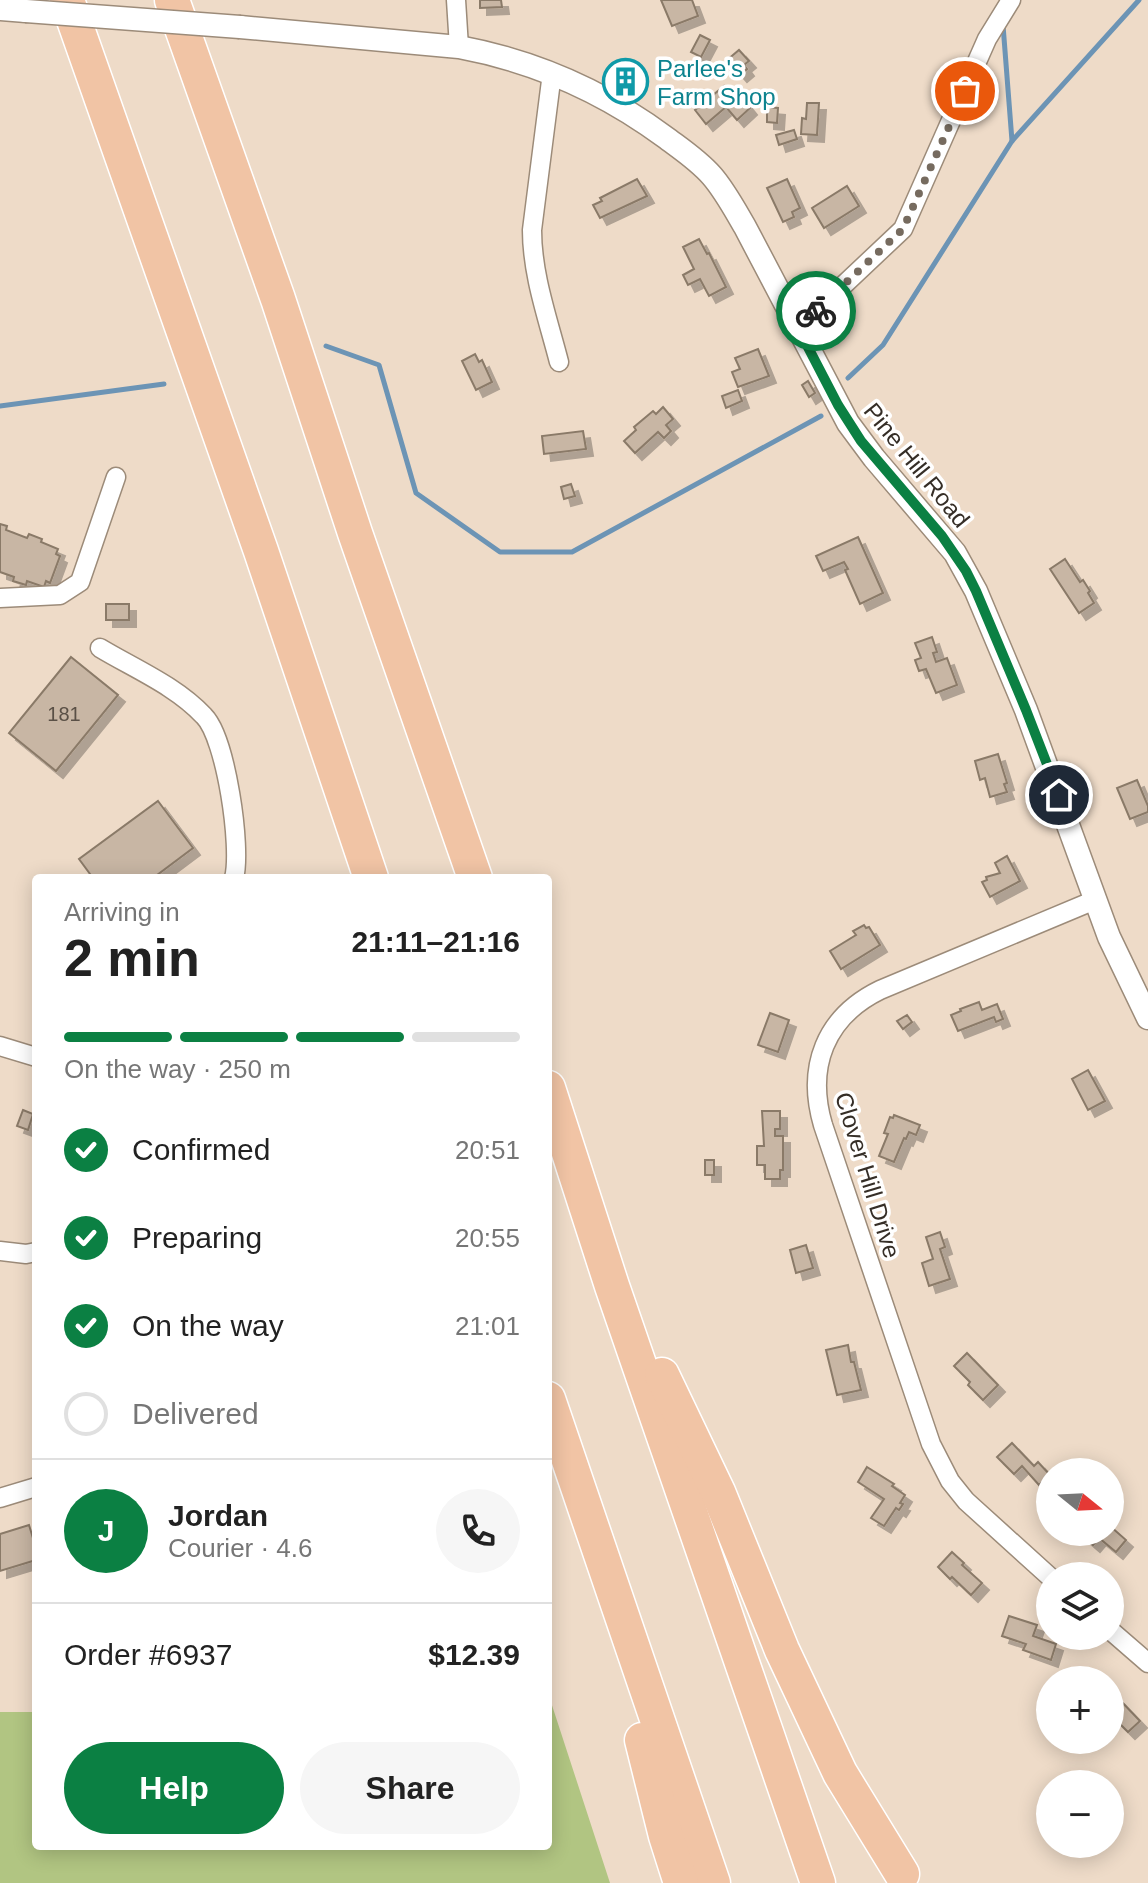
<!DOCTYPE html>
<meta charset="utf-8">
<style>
:root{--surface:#fff;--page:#f6f6f6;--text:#222;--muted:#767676;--line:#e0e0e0;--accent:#0b8043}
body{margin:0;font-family:Helvetica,sans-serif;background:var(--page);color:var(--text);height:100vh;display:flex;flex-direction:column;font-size:30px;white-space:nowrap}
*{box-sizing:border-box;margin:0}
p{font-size:26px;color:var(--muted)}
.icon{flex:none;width:44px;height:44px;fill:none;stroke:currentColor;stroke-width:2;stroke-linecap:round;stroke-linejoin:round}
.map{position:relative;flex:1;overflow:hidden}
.details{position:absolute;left:32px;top:874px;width:520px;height:976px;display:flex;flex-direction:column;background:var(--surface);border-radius:8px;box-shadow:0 4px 20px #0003}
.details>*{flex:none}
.needle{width:52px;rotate:108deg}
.controls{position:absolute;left:1036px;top:1458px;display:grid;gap:16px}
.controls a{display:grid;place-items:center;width:88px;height:88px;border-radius:50%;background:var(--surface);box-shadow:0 4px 20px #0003;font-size:40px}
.pin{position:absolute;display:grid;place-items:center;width:68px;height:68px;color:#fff;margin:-34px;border:4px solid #fff;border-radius:50%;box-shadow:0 2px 8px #0007}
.courier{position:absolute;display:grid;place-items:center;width:80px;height:80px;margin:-40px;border:6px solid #0b8043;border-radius:50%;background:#fff;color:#222;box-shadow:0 2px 10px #0007}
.overview em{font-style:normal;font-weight:700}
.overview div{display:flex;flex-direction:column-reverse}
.overview{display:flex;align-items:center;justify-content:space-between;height:136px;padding:0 32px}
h1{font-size:52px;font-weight:700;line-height:60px}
.bar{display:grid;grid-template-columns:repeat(4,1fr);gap:12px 8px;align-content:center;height:96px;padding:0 32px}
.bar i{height:10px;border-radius:6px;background:var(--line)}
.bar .on{background:var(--accent)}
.bar p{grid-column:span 4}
.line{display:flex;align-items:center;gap:20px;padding:0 32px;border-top:2px solid var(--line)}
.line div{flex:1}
.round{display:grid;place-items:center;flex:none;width:84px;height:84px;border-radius:42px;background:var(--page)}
ol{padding:0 32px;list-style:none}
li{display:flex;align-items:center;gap:24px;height:88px}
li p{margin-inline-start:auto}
li .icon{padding:8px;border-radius:50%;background:var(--accent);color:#fff;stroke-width:4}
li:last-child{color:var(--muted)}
li i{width:44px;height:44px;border:4px solid var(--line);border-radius:50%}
.primary-button{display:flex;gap:16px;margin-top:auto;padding:16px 32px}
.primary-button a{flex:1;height:92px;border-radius:48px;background:var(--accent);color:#fff;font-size:32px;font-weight:700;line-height:92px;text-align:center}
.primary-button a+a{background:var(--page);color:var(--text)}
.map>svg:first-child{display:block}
.green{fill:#b1c582}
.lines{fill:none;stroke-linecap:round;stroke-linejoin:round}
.stream{stroke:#6c94b5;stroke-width:5}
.building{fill:#c8b6a4;stroke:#8a7a68;stroke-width:2;filter:url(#shadow)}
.minor-casing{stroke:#9c8b79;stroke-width:21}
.tertiary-casing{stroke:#9c8b79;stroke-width:25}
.motorway-casing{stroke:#fff;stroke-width:37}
.minor{stroke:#fff;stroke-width:18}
.tertiary{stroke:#fff;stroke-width:22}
.motorway{stroke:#f1c4a5;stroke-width:34}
.tertiary-bridge-casing{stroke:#9c8b79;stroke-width:25;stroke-linecap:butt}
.tertiary-bridge{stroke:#fff;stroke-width:22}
.done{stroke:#766b5f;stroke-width:8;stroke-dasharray:0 14.4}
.route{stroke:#0b8043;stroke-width:10}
.labels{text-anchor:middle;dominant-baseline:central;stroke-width:7;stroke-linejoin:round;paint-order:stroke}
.number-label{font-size:20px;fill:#5a5046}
.culture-label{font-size:24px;fill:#0d838f;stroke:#fff;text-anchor:start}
.street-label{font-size:24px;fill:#352e27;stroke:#fff}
</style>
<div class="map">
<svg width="1148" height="1883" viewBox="0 0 1148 1883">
<defs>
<filter id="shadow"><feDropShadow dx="7" dy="7" stdDeviation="0" flood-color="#0004"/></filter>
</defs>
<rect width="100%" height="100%" fill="#eedbc8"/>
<!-- green -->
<path class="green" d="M548,1693L610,1883H0V1712H36V1846H548Z"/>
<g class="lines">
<!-- stream -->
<g class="stream">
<path d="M1003,25L1012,141"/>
<path d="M326,346L379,365L416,493L500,552H572L821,416"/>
<path d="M848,378L883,345L1012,141L1139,0"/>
<path d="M0,406L164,384"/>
</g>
</g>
<!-- building -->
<g class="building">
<path d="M480,0H501L502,7L480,8Z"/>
<path d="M661,0H692L698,16L672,26Z"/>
<path d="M700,35L710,40L701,57L691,52Z"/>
<path d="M739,50L749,61L744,65L747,69L740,75L727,60Z"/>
<path d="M624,74L634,81L628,90L617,84Z"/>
<path d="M724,86L732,96L737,92L750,108L737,120L726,107L706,124L695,110Z"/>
<path d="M807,103H819L817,135L801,134L802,118L806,119Z"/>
<path d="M767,107L778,108L777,123L767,122Z"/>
<path d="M794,130L797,139L779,145L776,135Z"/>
<path d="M637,179L647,196L600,218L593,205L602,201L600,198Z"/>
<path d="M787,179L800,208L792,212L794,217L783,222L767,188Z"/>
<path d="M847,186L859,206L824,228L812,208Z"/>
<path d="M699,239L707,254L709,253L726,287L709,296L700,279L688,285L683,275L694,269L683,247Z"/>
<path d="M758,349L769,376L738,387L732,372L740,369L735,358Z"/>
<path d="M475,354L479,362L482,360L492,382L476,390L462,361Z"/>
<path d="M808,381L815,393L809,397L802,385Z"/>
<path d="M738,390L742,401L726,408L722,396Z"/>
<path d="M663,407L673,419L666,425L671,431L664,438L658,432L635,453L624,441L636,430L634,427L653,411L656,414Z"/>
<path d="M583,431L586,449L544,454L542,436Z"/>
<path d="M571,484L575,496L564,499L561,487Z"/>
<path d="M0,524L7,526L6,530L27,538L29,534L42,539L41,542L58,549L56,554L60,556L50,583L46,581L44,587L27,581L26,585L13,581L14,577L0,572Z"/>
<path d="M858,537L883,593L860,604L845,570L848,569L844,562L823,571L816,556Z"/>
<path d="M1065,559L1080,582L1083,580L1090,591L1088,593L1094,603L1079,613L1050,569Z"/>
<rect x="106" y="604" width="23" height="16"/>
<path d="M932,637L937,652L933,653L936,662L947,658L957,685L936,693L926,669L919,671L915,660L921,658L915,643Z"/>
<path d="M71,657L118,695L56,771L9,733Z"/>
<path d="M998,754L1007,783L1004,784L1007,792L990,797L985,778L980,780L975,761Z"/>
<path d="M1137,780L1148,806V812L1130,819L1117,788Z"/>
<path d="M158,801L193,848L153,878H93L79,859Z"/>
<path d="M1007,856L1020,881L990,897L982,882L987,880L986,877L1000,873L995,863Z"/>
<path d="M864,925L866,928L869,927L880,945L841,969L830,951L856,935L853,931Z"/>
<path d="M979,1002L982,1010L997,1004L1003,1019L996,1022L994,1017L958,1031L951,1015L961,1011L960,1009Z"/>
<path d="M770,1013L789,1020L778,1052L758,1045Z"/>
<path d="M907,1015L912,1022L903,1029L897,1021Z"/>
<path d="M1088,1070L1105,1101L1088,1110L1072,1079Z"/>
<path d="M23,1110L33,1114L28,1130L17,1126Z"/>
<path d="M762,1111H780V1129H775V1136H783V1170H780V1179H765V1165H757V1146H764Z"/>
<path d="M894,1115L920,1125L916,1135L909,1132L906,1139L904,1138L894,1162L879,1156L888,1134L884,1133L890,1117L893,1118Z"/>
<rect x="705" y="1160" width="9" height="15"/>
<path d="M940,1232L945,1247L940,1249L950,1279L929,1286L922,1263L933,1259L926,1237Z"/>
<path d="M806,1245L813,1268L796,1273L790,1250Z"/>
<path d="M848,1345L851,1362H854L861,1390L837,1395L826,1350Z"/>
<path d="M967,1353L998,1385L983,1400L968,1385L970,1382L954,1366Z"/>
<path d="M1012,1443L1034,1466L1038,1462L1050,1475L1039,1485L1022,1466L1014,1474L997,1457Z"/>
<path d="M867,1467L894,1484L892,1486L905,1495L900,1503L903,1504L899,1510L896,1508L884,1526L871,1518L884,1499L858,1482Z"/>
<path d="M29,1525L36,1548V1560L0,1571V1534Z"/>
<path d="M1110,1526L1126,1540L1116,1552L1099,1538L1093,1545L1078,1532H1110Z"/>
<path d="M952,1552L964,1563L962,1565L982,1583L971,1595L952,1577L950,1579L938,1567Z"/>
<path d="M1009,1616L1037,1625L1033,1636L1056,1644L1051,1660L1023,1650L1026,1644L1002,1636Z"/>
<path d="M1117,1697L1140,1721L1128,1732L1110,1714V1703Z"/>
</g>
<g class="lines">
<defs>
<g id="minor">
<path d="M456,0L459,47"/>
<path d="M552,73L532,230C532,275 548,319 559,362"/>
<path d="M798,328L903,229L987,39L1011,0"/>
<path d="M0,598L60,595L80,582L116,477"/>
<path d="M100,648C135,669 176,686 204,716C226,738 242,848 234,878"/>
<path d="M0,1046L36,1057"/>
<path d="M0,1251L26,1254L36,1252"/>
<path d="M0,1498L36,1487"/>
<path d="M1050,1577L966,1501L950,1481L931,1444L823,1125C806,1067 825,1017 880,990L1095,900"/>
<path d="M1110,1630L1148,1663"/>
</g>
<g id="tertiary">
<path d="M0,9L26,11"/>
<path d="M240,27L459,47C534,61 603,91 665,137C681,149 698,160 712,176C725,191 735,210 745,227L848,423L874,458L955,553L976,591L1026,710L1109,937L1148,1018"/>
</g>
<g id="motorway">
<path d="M67,0L261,551L371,878"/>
<path d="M172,0L278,299L355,533L475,878"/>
<path d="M548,1088L612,1286L818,1883"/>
<path d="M662,1375L718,1492L782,1650L840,1773L902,1874"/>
<path d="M548,1399L713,1883"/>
<path d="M642,1740L666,1836L681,1883"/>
</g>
</defs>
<!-- minor casing -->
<use href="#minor" class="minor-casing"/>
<!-- tertiary casing -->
<use href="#tertiary" class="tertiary-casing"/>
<!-- motorway casing -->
<use href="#motorway" class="motorway-casing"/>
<!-- minor -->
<use href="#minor" class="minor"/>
<!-- tertiary -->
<use href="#tertiary" class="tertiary"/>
<!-- motorway -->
<use href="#motorway" class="motorway"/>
<defs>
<path id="tertiary-bridge" d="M26,11L240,27"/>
</defs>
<!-- tertiary-bridge casing -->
<use href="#tertiary-bridge" class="tertiary-bridge-casing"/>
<!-- tertiary-bridge -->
<use href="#tertiary-bridge" class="tertiary-bridge"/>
</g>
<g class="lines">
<!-- done -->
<path class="done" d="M816,311L903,229L965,91"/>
<!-- route -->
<path class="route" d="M816,311L798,328L838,405L861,441L942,536L966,571L976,591L1026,710L1059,795"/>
</g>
<!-- icons -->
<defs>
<symbol id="building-ring" viewBox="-11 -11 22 22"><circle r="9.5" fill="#fff" stroke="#0f9aa8" stroke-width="1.5"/><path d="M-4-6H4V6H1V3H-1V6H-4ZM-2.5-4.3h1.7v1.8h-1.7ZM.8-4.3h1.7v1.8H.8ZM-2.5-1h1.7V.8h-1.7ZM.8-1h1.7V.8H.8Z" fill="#0f9aa8"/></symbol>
</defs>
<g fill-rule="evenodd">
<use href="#building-ring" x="600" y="56" width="51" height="51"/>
</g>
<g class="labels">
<!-- number labels -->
<g class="number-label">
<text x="64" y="714">181</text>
</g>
<!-- culture labels -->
<g class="culture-label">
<text x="657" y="68">Parlee's<tspan x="657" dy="28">Farm Shop</tspan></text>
</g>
<!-- street labels -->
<g class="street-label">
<text transform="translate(917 465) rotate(51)">Pine Hill Road</text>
<text transform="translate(868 1175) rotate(73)">Clover Hill Drive</text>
</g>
</g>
</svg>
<div class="controls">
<a><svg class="needle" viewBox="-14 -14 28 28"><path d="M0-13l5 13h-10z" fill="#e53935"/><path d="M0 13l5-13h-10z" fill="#767676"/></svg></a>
<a><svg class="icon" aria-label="layers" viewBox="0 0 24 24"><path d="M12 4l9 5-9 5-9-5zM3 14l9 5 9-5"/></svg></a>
<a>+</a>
<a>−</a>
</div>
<div class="pin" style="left:965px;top:91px;background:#ea580c"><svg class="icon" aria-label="bag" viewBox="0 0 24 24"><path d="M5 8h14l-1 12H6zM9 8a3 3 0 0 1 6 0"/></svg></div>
<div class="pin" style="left:1059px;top:795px;background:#1f2937"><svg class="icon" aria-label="home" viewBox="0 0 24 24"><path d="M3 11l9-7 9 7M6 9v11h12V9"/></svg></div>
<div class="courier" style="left:816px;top:311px"><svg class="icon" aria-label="bike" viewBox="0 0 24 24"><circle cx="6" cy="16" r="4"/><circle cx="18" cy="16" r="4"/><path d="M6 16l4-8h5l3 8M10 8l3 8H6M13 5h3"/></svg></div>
<section class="details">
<div class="overview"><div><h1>2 min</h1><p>Arriving in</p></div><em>21:11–21:16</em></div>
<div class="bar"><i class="on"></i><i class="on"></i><i class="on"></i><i></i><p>On the way · 250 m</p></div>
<ol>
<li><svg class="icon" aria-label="check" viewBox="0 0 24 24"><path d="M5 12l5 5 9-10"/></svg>Confirmed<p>20:51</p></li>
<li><svg class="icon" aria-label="check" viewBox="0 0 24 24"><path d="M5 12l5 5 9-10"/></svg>Preparing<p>20:55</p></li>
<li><svg class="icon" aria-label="check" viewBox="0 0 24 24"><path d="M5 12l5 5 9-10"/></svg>On the way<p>21:01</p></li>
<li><i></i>Delivered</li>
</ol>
<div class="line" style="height:144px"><b class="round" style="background:var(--accent);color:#fff">J</b><div><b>Jordan</b><p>Courier · 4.6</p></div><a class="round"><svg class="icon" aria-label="phone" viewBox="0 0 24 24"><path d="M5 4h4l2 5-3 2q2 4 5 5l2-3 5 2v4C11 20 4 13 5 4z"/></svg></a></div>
<div class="line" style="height:104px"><div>Order #6937</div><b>$12.39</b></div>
<div class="primary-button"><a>Help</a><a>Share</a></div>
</section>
</div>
